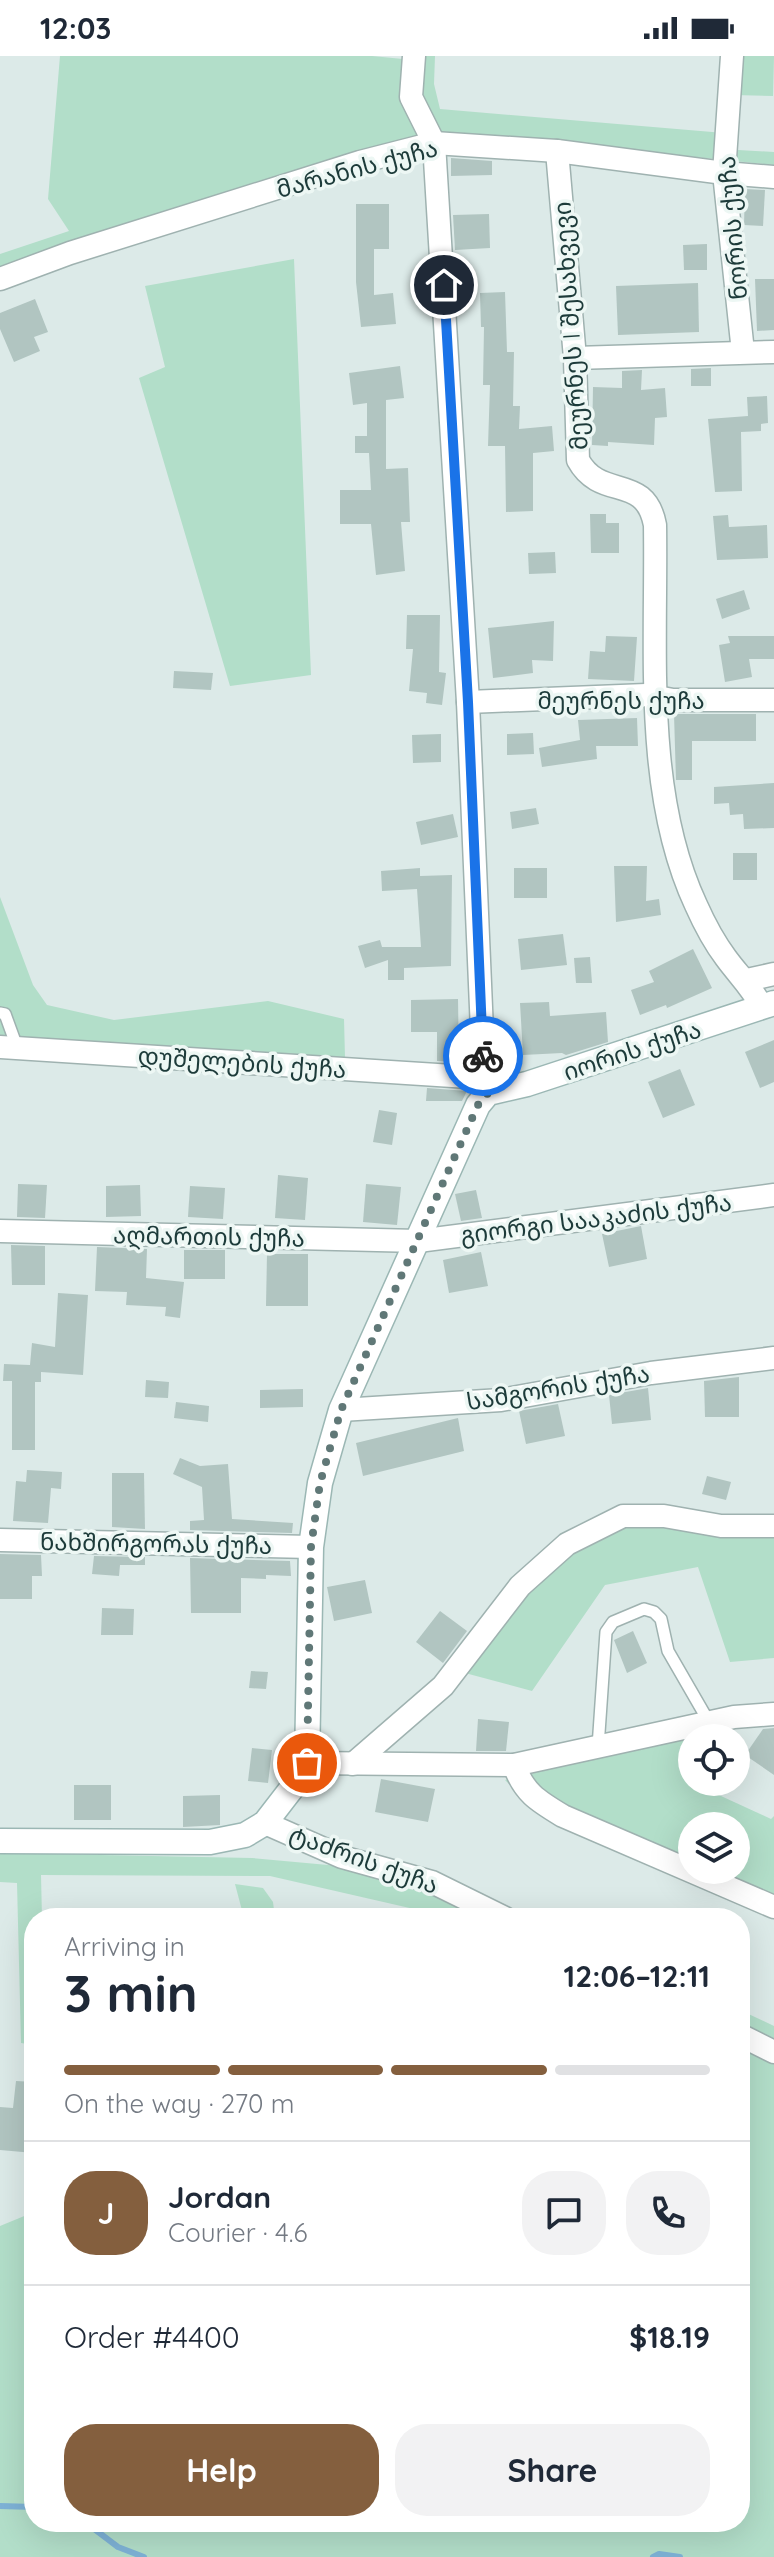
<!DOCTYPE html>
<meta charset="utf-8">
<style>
:root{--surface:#fff;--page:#f2f2f3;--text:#1f2937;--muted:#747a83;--line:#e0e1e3;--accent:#845f3e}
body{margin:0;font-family:Quicksand,"Noto Sans Georgian",sans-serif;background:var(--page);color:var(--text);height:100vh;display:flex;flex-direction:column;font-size:30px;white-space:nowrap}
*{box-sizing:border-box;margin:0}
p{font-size:26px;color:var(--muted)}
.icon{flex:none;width:44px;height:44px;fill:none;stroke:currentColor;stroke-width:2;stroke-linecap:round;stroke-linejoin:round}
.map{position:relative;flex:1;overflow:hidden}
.details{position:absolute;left:24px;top:1852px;width:726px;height:624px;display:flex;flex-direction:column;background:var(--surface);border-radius:32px;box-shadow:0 8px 32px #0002}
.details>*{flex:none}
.buttons{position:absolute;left:678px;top:1668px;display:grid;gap:16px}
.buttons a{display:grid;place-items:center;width:72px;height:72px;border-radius:50%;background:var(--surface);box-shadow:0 8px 32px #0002;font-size:40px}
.pin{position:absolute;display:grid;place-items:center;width:68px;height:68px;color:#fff;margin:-34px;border:4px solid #fff;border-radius:50%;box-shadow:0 2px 8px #0007}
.courier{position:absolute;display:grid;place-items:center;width:80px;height:80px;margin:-40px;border:6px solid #1a73e8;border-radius:50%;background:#fff;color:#222;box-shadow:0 2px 10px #0007}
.head em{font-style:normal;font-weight:700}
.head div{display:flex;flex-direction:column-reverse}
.head{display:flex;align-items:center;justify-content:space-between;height:136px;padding:0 40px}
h1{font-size:52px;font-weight:700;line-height:60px}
.bar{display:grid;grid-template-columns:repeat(4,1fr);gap:12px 8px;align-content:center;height:96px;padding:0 40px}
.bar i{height:10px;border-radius:6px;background:var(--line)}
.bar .active{background:var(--accent)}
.bar p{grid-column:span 4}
.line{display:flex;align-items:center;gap:20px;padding:0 40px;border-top:2px solid var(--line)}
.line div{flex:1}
.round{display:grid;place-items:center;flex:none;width:84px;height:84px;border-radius:32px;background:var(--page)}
.button{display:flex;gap:16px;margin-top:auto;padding:16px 40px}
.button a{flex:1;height:92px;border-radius:32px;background:var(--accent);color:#fff;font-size:32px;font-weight:700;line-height:92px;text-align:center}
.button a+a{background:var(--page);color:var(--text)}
.status{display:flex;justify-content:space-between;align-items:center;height:56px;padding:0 40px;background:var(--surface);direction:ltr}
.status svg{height:22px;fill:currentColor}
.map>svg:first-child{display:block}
.green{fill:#b2dec9;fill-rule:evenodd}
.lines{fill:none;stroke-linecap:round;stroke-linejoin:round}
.stream{stroke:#7eb2d6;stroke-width:6}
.building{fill:#b1c5c1}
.lane-casing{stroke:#9fb2b0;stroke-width:14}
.street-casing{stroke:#9fb2b0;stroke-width:25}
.secondary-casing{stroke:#9bb7b4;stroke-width:27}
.lane{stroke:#fff;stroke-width:11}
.street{stroke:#fff;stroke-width:22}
.secondary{stroke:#fff;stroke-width:24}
.done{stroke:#607877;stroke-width:8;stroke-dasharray:0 14.4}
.route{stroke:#1a73e8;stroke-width:10}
.labels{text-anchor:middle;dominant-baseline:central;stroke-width:7;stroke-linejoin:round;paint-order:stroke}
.street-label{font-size:24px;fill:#1d3b3a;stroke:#edf7f4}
</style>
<div class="status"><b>12:03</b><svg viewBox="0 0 49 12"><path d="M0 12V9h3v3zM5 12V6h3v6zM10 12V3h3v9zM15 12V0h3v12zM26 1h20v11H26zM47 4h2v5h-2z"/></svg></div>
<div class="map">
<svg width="774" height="2501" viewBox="0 0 774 2501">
<rect width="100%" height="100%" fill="#dceae8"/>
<!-- green -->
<g class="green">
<path d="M60,0H372L403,3L404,0H435L434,28L440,53L736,78L738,94L774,96V109L488,80L0,213V198L69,175L48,143Z"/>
<path d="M738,0H774L773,40L733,39Z"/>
<path d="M294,203L311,619L230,630L139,322L165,311L145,230Z"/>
<path d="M0,841L33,929L47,949L114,964L268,945L344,963L345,1002L0,981Z"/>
<path d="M638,1466L774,1477V1602L730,1606L698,1511L605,1529L532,1635L465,1617C504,1565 542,1508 602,1477C613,1471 626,1469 638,1466Z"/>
<path d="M700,1677L709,1679L692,1682V1709L684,1723L771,1763L774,1760V1860L521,1740L505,1724ZM692,1770H736V1814H692Z"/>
<path d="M0,1797L252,1802L339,1810L427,1835L488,1862H431L427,1856L270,1820L41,1819L42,1862H34V1989L21,1987L17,1827L0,1826Z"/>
<path d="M235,1828L263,1832L273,1846L275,1862H244Z"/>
<path d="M740,1954L774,1970V2501H0V2170L34,2156V2466H740Z"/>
</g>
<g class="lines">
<!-- stream -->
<g class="stream">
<path d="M0,2450L34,2451"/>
<path d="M85,2466L118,2491L144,2501"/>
<path d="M653,2501L659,2498L680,2501"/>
</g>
</g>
<!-- building -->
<g class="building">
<path d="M451,102L492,105V119L451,120Z"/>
<path d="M745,133L765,134L763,170L744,169Z"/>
<path d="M356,148H389V193H374V239L393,237L396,268L361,271L356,226Z"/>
<path d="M489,158L490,192L455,194L453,159Z"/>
<path d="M707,188V214H684L683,189Z"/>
<path d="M755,223H774V274L757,275Z"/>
<path d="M698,227L699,276L618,279L616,230Z"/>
<path d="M505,236L507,296H514L513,350H520L519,373L552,370L554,395L533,397V455L506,456L505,390H488L490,329H483L484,271H481L480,237Z"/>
<path d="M35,243L48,276L34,281L40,295L14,306L0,273V257Z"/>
<path d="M400,310L404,342L386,344V413L408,412L410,466H401L405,515L376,519L371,468H340V434H371L369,397H355V380H367V347L353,349L349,317Z"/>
<path d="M711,312V330H691V313Z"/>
<path d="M642,314L641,334L665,332L667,361L655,362L654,389L608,386V390L592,389L593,331L622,332V315Z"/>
<path d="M767,340L768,367L761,368V375L741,376L742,435L715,436L708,363L748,360L747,341Z"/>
<path d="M590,458H606V467H619V497H591Z"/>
<path d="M728,459L729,471L767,469L768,502L717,504L713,460Z"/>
<path d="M555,496L556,517L529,518L528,497Z"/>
<path d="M744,534L750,553L722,563L716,543Z"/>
<path d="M407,559H440L439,616L446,617L442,649L426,647L427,637L409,635L413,593H406Z"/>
<path d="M554,565L553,605L532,604L533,617L493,622L488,572Z"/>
<path d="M606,580L637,581L634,625L588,623L590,595L605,596Z"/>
<path d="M728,580H774V603H749L752,621L725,626L719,589L730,587Z"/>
<path d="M174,615L213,617L211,634L173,632Z"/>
<path d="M674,658H756V685H692V724H676Z"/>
<path d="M637,662L638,690H596L597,703L542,711L539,692L580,684L578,664Z"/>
<path d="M533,677L534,698L507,699V678Z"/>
<path d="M441,678V706L413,707L412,679Z"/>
<path d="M774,727V772L744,773L743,758L730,759L729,747L714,748V731Z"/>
<path d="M536,752L539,768L512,773L510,756Z"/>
<path d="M453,758L458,781L421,789L416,766Z"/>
<rect x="733" y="797" width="24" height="27"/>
<path d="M614,810H647L646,845L659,843L661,859L616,866Z"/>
<path d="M420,812V820L452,819L451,910L404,912V924H388V904L365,912L358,890L380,884L382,891H421L417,833L382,835L381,815Z"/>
<rect x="514" y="812" width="33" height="30"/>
<path d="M563,878L567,909L521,914L518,883Z"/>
<path d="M693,893L712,932L667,952L666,949L640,959L631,934L654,926L649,915Z"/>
<path d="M590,901L592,927H576L574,902Z"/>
<path d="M458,943L459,1006L437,1005V976H411V944Z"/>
<path d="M549,946L550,960L606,956L608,986L566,999L562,997L523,999L520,947Z"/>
<path d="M774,984V1026L760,1032L745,996Z"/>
<path d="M680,1013L695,1049L663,1062L648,1026Z"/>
<path d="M427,1032L467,1035L462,1045H426Z"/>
<path d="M379,1054L397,1057L392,1089L373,1086Z"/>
<path d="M278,1119L308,1122L305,1164L275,1162Z"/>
<path d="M18,1128L47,1129L45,1162L17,1161Z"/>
<path d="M366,1128L401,1131L397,1169L363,1166Z"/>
<path d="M140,1129L141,1160L106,1161V1130Z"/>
<path d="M190,1130L225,1132L223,1163L188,1161Z"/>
<path d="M476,1134L482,1162L461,1165L455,1138Z"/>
<path d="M641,1170L647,1203L609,1211L602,1178Z"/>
<path d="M11,1189L45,1190V1229H12Z"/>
<path d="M97,1191L147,1193L146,1222L184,1226L180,1262L165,1260L166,1251L126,1249L127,1236L95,1235Z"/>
<rect x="184" y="1194" width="41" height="29"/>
<path d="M481,1196L488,1230L449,1237L443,1204Z"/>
<path d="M267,1198H308V1250H266Z"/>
<path d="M58,1237L88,1239L83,1319L41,1316V1326H35V1394H12V1325H3L4,1308L30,1309L32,1287L55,1291Z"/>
<path d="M739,1321V1361H705L704,1325Z"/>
<path d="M146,1324L169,1326L168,1342L145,1341Z"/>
<path d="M648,1332L651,1364L612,1368L609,1339Z"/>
<path d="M303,1333V1351L260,1352V1334Z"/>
<path d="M176,1346L209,1350L208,1366L174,1362Z"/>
<path d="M558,1348L565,1380L526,1388L519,1355Z"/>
<path d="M458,1362L464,1395L363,1420L356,1387Z"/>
<path d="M180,1402L200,1410L228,1408L232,1463L293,1467L292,1477L190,1474V1465L204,1464L202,1431L173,1418Z"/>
<path d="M27,1414L62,1416L61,1433L51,1432L48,1467L13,1465L16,1425L26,1426Z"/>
<path d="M112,1417H144L145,1473L112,1471Z"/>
<path d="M707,1420L731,1426L726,1444L702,1438Z"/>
<path d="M0,1498L41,1499L42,1520H32V1543H0Z"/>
<path d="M94,1500L145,1501V1509H120L119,1520L92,1518Z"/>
<path d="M190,1502L290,1505L291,1520L266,1519V1523L241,1522V1557H191Z"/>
<path d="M365,1524L372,1557L334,1565L327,1531Z"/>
<path d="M102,1552L134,1553L133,1579H101Z"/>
<path d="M440,1555L467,1575L443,1607L416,1586Z"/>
<path d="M633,1575L647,1607L627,1617L614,1584Z"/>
<path d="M251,1615L268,1616L266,1633L249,1632Z"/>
<path d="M478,1663L509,1666L506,1695H476Z"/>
<path d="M774,1672V1719L745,1699L763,1673Z"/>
<path d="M252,1692L272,1694L268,1727L248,1725Z"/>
<path d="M381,1723L435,1733L428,1766L375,1756Z"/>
<rect x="74" y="1729" width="37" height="35"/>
<path d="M220,1739V1769L183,1771V1740Z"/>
<path d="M16,2025L34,2026V2097L0,2094V2051L13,2052Z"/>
</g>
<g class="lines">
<defs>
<g id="lane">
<path d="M0,957L5,958L17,991"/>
<path d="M598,1691L606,1576L613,1566L644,1553L654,1556L661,1563L668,1595L709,1666"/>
</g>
<g id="street">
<path d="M414,0L411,41L434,87L468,646L484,1022L488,1037"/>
<path d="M732,0L724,117L743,296"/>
<path d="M557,95L575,302L578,404C601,446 645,416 655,469C657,591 643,736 696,849C704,867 714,886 726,902C740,921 750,929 762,951"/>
<path d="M0,223L70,197L360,106L434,87L557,95L724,117L774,121"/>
<path d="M575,302L774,296"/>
<path d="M468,646L646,639L673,644H774"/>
<path d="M747,924L774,918"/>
<path d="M0,991L484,1022"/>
<path d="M0,1175L418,1185L774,1139"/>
<path d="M341,1354L501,1344L651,1317L774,1302"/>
<path d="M0,1484L311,1491"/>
<path d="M307,1707L514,1709L734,1661L774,1658"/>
<path d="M353,1708L443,1630L520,1530L567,1488L623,1460H664L721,1470H774"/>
<path d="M514,1709C524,1737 538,1745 563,1760L774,1851"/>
<path d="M265,1767L342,1801L432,1826L505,1862"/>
<path d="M740,1979L774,1996"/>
</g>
<path id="secondary" d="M0,1785L210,1786L245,1779L265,1767L292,1732L307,1707L311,1491L320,1427L341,1354L478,1049L488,1037L527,1028L774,947"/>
</defs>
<!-- lane casing -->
<use href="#lane" class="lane-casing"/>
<!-- street casing -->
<use href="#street" class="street-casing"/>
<!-- secondary casing -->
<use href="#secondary" class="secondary-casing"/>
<!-- lane -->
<use href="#lane" class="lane"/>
<!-- street -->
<use href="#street" class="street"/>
<!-- secondary -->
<use href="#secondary" class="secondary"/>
</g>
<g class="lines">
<!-- done -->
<path class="done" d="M307,1707L311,1491L320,1427L341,1354L478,1049L488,1037L483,1000"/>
<!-- route -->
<path class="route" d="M444,229L468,646L483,1000"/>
</g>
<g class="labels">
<!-- street labels -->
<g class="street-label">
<text transform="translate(357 112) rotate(-15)">მარანის ქუჩა</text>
<text transform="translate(732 172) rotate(-95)">ნორის ქუჩა</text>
<text transform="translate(570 270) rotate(-94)">მეურნეს I შესახვევი</text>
<text x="621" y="644">მეურნეს ქუჩა</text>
<text transform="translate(632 994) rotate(-18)">იორის ქუჩა</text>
<text transform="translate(242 1006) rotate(4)">დუშელების ქუჩა</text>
<text transform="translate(596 1162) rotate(-7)">გიორგი სააკაძის ქუჩა</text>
<text transform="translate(209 1180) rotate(1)">აღმართის ქუჩა</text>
<text transform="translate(558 1331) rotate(-9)">სამგორის ქუჩა</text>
<text transform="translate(156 1487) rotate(1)">ნახშირგორას ქუჩა</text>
<text transform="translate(364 1803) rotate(20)">ტაძრის ქუჩა</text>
</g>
</g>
</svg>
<div class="buttons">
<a><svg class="icon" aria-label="locate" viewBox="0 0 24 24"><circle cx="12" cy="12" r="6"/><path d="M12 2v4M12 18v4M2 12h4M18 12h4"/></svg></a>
<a><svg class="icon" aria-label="layers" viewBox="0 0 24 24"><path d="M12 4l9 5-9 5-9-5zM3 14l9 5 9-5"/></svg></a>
</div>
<div class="pin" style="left:307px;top:1707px;background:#ea580c"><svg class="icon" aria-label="bag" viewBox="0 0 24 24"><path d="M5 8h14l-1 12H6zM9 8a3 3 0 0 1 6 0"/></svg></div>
<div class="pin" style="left:444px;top:229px;background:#1f2937"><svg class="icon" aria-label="home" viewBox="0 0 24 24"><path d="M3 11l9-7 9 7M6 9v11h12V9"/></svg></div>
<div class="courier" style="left:483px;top:1000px"><svg class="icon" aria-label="bike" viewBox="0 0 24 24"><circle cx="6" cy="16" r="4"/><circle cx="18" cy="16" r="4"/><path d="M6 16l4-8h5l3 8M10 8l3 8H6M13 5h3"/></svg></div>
<section class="details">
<div class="head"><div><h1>3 min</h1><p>Arriving in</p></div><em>12:06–12:11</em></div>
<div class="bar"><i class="active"></i><i class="active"></i><i class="active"></i><i></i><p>On the way · 270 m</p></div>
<div class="line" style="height:144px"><b class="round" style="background:var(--accent);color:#fff">J</b><div><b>Jordan</b><p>Courier · 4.6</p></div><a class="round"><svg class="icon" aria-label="chat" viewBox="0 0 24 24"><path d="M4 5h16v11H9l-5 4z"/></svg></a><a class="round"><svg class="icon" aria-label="phone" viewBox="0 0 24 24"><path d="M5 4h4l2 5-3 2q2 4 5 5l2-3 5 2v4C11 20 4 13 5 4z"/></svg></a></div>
<div class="line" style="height:104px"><div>Order #4400</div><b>$18.19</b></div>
<div class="button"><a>Help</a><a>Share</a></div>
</section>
</div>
